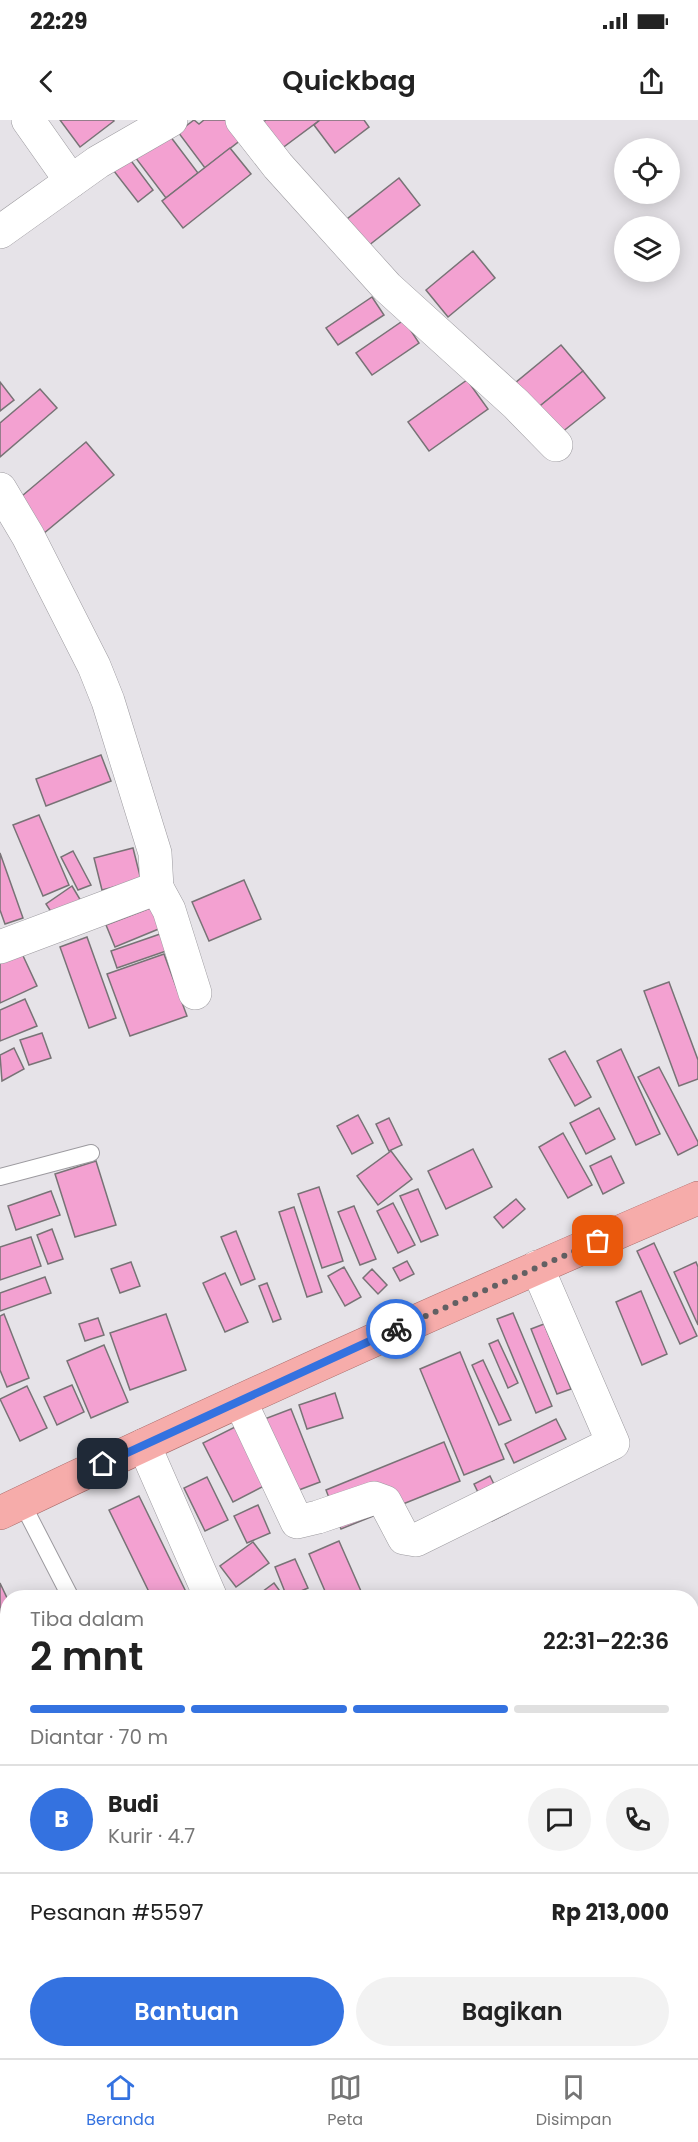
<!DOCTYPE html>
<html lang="id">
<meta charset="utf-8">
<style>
:root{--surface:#fff;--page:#f2f2f2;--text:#222;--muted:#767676;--line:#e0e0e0;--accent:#3472e0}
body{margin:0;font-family:Poppins,sans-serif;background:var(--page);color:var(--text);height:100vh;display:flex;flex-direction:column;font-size:22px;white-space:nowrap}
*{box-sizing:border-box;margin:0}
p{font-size:20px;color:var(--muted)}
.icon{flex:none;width:33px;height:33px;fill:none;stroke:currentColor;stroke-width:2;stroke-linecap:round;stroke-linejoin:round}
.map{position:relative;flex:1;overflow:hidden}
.drawer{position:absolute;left:0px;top:1470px;width:699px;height:468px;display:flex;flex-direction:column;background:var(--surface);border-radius:24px 24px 0 0;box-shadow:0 3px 15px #0003}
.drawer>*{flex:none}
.fabs{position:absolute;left:614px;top:18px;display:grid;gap:12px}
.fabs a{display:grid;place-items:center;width:66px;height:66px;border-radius:50%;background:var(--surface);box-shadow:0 3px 15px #0003;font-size:30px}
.pin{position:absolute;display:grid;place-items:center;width:51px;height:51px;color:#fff;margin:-26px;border-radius:12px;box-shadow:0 3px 9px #0006}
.courier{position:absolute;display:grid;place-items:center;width:60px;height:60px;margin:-30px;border:4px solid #3472e0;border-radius:50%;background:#fff;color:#222;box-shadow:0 2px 8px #0007}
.summary em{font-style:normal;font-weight:600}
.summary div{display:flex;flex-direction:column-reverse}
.summary{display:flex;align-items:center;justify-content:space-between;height:102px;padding:0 30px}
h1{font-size:39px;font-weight:600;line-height:45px}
.bar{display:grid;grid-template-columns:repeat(4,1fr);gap:9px 6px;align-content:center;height:72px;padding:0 30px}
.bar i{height:8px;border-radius:4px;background:var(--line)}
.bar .on{background:var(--accent)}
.bar p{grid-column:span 4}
.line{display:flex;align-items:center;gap:15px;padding:0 30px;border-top:2px solid var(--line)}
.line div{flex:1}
.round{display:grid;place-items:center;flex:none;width:63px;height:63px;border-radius:32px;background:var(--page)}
.button{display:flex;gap:12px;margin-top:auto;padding:12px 30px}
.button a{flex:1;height:69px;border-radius:36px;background:var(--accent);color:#fff;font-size:24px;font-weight:600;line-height:69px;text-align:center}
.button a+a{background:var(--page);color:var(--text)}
.status{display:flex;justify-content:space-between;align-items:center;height:42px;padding:0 30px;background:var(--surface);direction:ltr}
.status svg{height:16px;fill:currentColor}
header{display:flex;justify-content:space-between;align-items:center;height:78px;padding:0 30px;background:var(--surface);font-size:27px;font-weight:600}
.tabs{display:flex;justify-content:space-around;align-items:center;height:84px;border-top:2px solid var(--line);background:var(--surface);font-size:16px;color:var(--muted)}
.tabs a{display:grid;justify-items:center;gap:3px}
.tabs .on{color:var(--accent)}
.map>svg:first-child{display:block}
.building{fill:#f3a1d1;stroke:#787376;stroke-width:1.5}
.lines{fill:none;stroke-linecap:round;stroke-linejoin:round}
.service-casing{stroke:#9c9a9f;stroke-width:18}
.minor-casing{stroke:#9c9a9f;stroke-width:34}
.trunk-casing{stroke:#a86b6a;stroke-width:34}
.service{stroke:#fff;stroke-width:16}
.minor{stroke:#fff;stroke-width:33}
.trunk{stroke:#f6acaa;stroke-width:33}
.done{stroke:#626063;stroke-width:6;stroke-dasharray:0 10.8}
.route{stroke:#3472e0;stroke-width:8}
</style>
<div class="status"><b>22:29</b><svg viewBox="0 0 49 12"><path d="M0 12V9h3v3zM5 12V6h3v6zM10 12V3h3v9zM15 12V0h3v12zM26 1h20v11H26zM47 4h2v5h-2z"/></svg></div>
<header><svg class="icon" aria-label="back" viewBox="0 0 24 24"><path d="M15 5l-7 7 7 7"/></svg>Quickbag<svg class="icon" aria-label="share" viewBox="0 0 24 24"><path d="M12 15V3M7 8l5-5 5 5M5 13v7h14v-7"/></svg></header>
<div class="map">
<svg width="698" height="1938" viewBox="0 0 698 1938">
<rect width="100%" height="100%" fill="#e6e3e8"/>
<!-- building -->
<g class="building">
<path d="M60,0H113L114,1L80,27Z"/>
<path d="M194,0L199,4L204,0H227L242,19L205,48L178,12Z"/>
<path d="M266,0H320L281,29L262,3Z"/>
<path d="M320,0H364L369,7L335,33L314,5Z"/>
<path d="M167,12L198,53L166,78L135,37Z"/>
<path d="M230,28L251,54L183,108L162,81Z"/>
<path d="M126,34L153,70L138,82L110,46Z"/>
<path d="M399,58L420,85L368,126L347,99Z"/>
<path d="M473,131L495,158L448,197L426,170Z"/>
<path d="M372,177L384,195L338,225L326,208Z"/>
<path d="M404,200L419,223L372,255L356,233Z"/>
<path d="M561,225L583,251L530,294L509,268Z"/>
<path d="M583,251L605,278L552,320L530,294Z"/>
<path d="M467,260L488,289L429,331L408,302Z"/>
<path d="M0,262L14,280L0,291Z"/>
<path d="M40,269L57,288L0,337V303Z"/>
<path d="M86,322L114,355L43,414L16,381Z"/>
<path d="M101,635L111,661L46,686L36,659Z"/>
<path d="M39,695L69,765L43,776L13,705Z"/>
<path d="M133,728L141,760L102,770L94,738Z"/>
<path d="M73,731L91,765L78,770L61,737Z"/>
<path d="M0,733L23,798L5,804L0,790Z"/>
<path d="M244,760L261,799L209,821L192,782Z"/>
<path d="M72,766L81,781L55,798L46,784Z"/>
<path d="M153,787L161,808L115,827L106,805Z"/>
<path d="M163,813L169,830L117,848L111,831Z"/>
<path d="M87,817L116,898L89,908L60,827Z"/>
<path d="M18,825L37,866L0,883V833Z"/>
<path d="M164,834L187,896L130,916L107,854Z"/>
<path d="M669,862L698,940V959L679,966L644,871Z"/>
<path d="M25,879L37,906L0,921V890Z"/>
<path d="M42,913L51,938L29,945L20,920Z"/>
<path d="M14,928L24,949L2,961L0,935Z"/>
<path d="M621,929L660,1014L636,1025L597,941Z"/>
<path d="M565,931L591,977L575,986L549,939Z"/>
<path d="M659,947L698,1022V1025L678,1035L638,957Z"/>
<path d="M599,988L615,1019L586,1034L570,1003Z"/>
<path d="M358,995L373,1023L352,1034L337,1006Z"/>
<path d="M389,998L402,1025L389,1031L376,1004Z"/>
<path d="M563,1013L592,1065L568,1078L539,1027Z"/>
<path d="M473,1029L492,1067L446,1089L428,1051Z"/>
<path d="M391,1031L412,1059L378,1085L357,1056Z"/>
<path d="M611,1036L624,1063L603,1074L590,1046Z"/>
<path d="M96,1041L116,1105L75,1117L55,1054Z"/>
<path d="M319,1067L343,1141L322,1148L298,1074Z"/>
<path d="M418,1069L438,1115L421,1122L400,1076Z"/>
<path d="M51,1071L60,1095L16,1110L8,1086Z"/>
<path d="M516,1079L525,1089L503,1108L494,1097Z"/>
<path d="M393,1083L415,1125L398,1133L377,1091Z"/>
<path d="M354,1086L376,1139L360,1145L338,1092Z"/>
<path d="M294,1087L322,1172L307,1177L279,1092Z"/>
<path d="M52,1109L63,1139L48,1144L37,1115Z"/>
<path d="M236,1111L255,1159L241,1165L221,1117Z"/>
<path d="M31,1117L41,1146L0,1160V1127Z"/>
<path d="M654,1123L697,1216L680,1224L637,1131Z"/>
<path d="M407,1141L414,1154L400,1161L393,1148Z"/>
<path d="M131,1142L140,1166L120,1173L111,1149Z"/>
<path d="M696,1142L698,1147V1205L674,1152Z"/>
<path d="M344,1147L361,1177L345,1186L328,1156Z"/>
<path d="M372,1149L387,1165L378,1174L363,1158Z"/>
<path d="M225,1153L248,1202L225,1212L203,1163Z"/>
<path d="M45,1157L51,1173L0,1191V1173Z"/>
<path d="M267,1163L281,1199L273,1202L259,1166Z"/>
<path d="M641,1171L667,1234L642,1245L616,1182Z"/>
<path d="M513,1193L552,1286L536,1293L497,1199Z"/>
<path d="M4,1194L29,1258L7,1267L0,1250V1196Z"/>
<path d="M166,1194L186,1250L130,1270L110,1213Z"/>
<path d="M98,1198L104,1215L85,1221L79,1204Z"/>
<path d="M544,1204L571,1269L557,1274L531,1209Z"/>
<path d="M498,1220L518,1263L508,1268L489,1224Z"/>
<path d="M104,1225L128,1282L91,1298L67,1241Z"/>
<path d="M460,1232L504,1339L464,1355L420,1249Z"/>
<path d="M483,1240L511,1300L499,1305L472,1245Z"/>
<path d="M72,1265L84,1292L57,1305L44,1277Z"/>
<path d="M27,1266L47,1308L20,1321L0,1279Z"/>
<path d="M335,1273L343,1298L307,1309L299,1285Z"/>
<path d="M291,1289L320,1362L283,1376L254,1303Z"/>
<path d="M556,1299L566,1319L514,1343L505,1324Z"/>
<path d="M237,1306L266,1365L233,1382L203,1323Z"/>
<path d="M444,1322L460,1361L341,1409L326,1370Z"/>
<path d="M490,1356L508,1393L492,1401L474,1364Z"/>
<path d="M207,1357L228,1400L205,1411L184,1368Z"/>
<path d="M139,1376L189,1478H152L109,1390Z"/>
<path d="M258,1385L270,1413L247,1423L234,1396Z"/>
<path d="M339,1421L364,1478H328L309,1434Z"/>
<path d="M253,1422L269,1443L236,1467L220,1446Z"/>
<path d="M295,1439L308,1468L287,1477L275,1447Z"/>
<path d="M0,1463L8,1480V1525L0,1529Z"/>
<path d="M274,1463L282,1474L277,1478H260L258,1475Z"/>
<path d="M8,1537V1577L0,1561V1541Z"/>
<path d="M698,1807V1833L692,1815V1810Z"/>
<path d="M8,1832V1870L0,1874V1836Z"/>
<path d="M698,1904V1923L692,1925V1906Z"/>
<path d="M136,1930H167L172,1938H123Z"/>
<path d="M219,1930H235L240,1938H205Z"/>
<path d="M242,1930H280L282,1934L276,1938H247Z"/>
<path d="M330,1930H376L363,1938H323L322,1936Z"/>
<path d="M476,1930H479L482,1938H456Z"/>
<path d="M486,1930H509L512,1938H489Z"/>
<path d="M564,1930H635L637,1938H566Z"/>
</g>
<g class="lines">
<defs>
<g id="service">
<path d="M0,1057L91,1033"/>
<path d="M22,1383L71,1478"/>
</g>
<g id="minor">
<path d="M28,0L71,61"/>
<path d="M242,0L278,46L387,167L516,284L556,325"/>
<path d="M0,112L98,42L171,0"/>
<path d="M0,369L28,416L94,546L108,581L155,733L157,768L0,827"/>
<path d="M157,768L169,790L195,873"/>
<path d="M240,1281L297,1402L318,1397L374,1378L385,1382L404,1418L416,1420L613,1323L537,1147"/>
<path d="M144,1325L211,1478"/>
<path d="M0,1752L8,1768"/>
<path d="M0,1823L8,1819"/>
<path d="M87,1930L91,1938"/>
<path d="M400,1930L403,1938"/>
<path d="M644,1930V1938"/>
</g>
<path id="trunk" d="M0,1393C230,1283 463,1179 698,1078"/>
</defs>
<!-- service casing -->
<use href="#service" class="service-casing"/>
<!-- minor casing -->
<use href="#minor" class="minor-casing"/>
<!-- trunk casing -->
<use href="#trunk" class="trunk-casing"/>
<!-- service -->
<use href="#service" class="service"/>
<!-- minor -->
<use href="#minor" class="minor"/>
<!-- trunk -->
<use href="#trunk" class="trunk"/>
</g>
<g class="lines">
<!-- done -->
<path class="done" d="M396,1209L598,1121"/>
<!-- route -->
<path class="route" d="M103,1344L396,1209"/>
</g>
</svg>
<div class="fabs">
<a><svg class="icon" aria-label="locate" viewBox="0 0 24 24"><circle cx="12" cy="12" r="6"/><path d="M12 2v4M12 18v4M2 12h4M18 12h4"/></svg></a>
<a><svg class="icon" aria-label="layers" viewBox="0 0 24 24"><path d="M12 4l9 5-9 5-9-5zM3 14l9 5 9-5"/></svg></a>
</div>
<div class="pin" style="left:598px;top:1121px;background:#ea580c"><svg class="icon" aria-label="bag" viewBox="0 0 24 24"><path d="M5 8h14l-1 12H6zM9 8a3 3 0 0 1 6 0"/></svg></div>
<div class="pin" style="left:103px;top:1344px;background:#1f2937"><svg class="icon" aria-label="home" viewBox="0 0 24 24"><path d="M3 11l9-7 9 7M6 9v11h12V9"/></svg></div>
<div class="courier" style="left:396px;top:1209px"><svg class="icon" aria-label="bike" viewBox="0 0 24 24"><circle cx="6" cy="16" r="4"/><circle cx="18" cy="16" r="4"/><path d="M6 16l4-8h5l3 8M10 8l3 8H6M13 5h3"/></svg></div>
<section class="drawer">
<div class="summary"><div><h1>2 mnt</h1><p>Tiba dalam</p></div><em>22:31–22:36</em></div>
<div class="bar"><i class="on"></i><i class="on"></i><i class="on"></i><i></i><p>Diantar · 70 m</p></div>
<div class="line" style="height:108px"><b class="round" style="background:var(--accent);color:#fff">B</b><div><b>Budi</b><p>Kurir · 4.7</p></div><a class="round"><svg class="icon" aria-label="chat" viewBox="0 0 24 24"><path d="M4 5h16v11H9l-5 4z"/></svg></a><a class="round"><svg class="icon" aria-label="phone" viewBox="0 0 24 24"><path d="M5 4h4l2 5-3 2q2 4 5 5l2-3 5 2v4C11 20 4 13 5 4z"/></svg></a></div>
<div class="line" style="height:78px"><div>Pesanan #5597</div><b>Rp 213,000</b></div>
<div class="button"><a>Bantuan</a><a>Bagikan</a></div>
</section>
</div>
<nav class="tabs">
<a class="on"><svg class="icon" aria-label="home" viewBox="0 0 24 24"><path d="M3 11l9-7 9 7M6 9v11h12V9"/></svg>Beranda</a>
<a><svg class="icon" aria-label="map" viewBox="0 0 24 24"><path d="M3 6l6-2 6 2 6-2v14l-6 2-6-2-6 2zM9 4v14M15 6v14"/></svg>Peta</a>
<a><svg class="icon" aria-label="saved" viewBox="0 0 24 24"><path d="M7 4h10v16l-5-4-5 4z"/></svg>Disimpan</a>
</nav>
